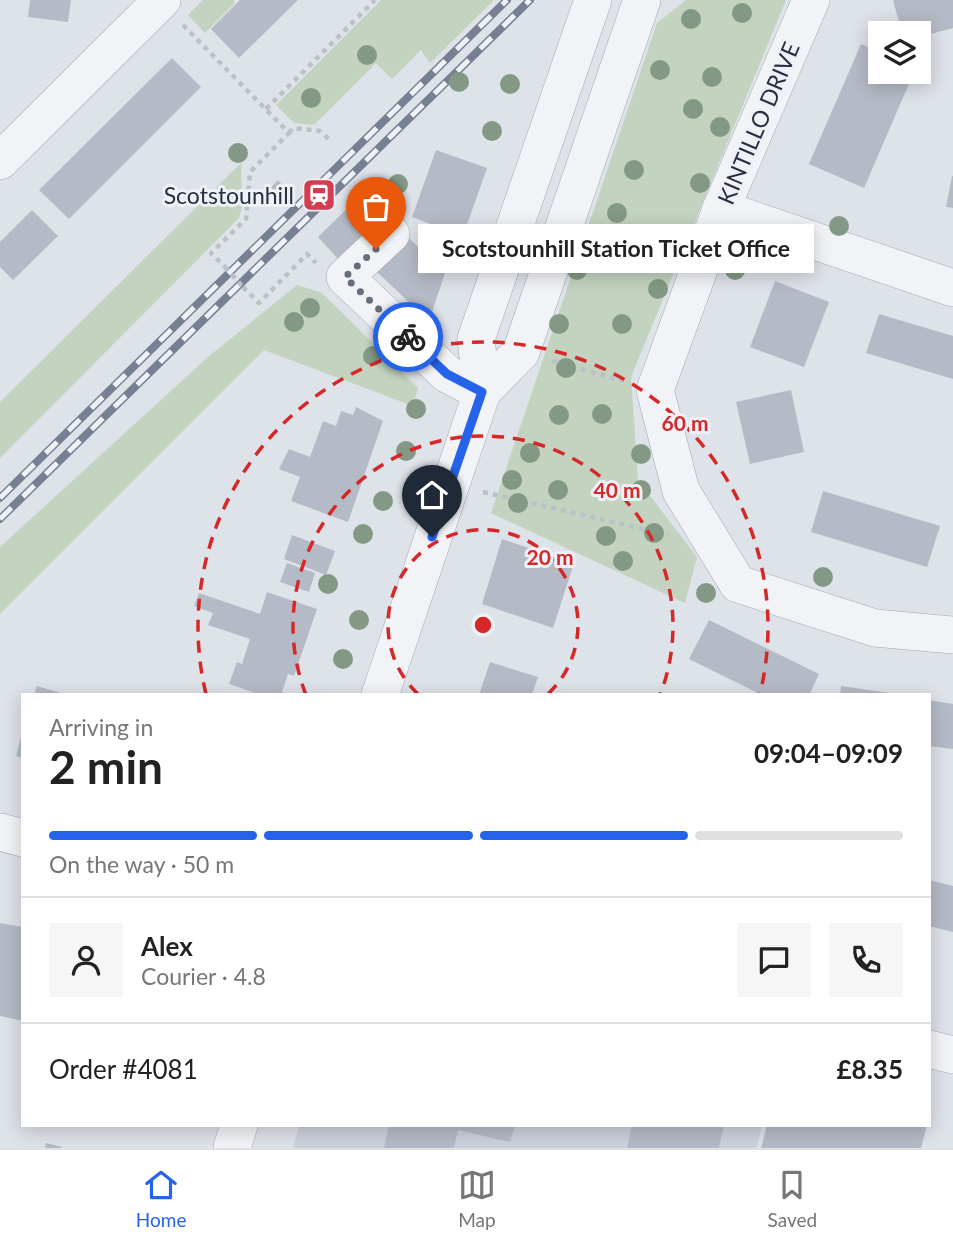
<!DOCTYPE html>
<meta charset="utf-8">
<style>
:root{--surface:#fff;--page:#f6f6f6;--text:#222;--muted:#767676;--line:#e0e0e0;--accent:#2563eb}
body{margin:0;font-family:Lato,sans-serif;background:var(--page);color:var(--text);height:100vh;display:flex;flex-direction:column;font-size:26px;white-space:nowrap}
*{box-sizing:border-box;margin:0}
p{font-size:23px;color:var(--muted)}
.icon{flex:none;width:38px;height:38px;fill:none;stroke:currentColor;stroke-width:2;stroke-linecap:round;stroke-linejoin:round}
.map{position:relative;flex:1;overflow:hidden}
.panel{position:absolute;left:21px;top:693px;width:910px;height:434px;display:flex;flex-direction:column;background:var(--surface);border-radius:0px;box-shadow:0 4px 18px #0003}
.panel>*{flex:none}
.buttons{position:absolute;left:868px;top:21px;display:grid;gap:14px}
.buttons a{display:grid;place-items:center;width:63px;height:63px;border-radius:0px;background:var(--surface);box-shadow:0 4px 18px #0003;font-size:35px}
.pin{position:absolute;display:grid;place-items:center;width:60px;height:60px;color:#fff;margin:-72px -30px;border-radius:50% 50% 50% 0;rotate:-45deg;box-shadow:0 0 7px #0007}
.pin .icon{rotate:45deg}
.courier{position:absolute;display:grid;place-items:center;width:70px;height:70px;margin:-35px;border:5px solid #2563eb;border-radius:50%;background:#fff;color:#222;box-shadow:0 2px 9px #0007}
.bubble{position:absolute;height:49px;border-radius:0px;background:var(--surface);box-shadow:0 4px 18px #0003;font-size:23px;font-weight:700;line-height:49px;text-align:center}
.summary em{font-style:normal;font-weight:700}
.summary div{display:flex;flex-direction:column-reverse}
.summary{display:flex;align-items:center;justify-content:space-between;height:119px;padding:0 28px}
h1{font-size:46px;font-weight:700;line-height:52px}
.bar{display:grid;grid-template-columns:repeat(4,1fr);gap:10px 7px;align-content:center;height:84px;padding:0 28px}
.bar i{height:9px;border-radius:5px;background:var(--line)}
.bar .current{background:var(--accent)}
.bar p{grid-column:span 4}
.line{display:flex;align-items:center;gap:18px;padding:0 28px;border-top:2px solid var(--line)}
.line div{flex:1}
.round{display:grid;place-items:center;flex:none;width:74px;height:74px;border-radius:0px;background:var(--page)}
.menu{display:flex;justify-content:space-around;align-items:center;height:98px;border-top:2px solid var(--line);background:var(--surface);font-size:19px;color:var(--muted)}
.menu a{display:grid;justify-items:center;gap:4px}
.menu .current{color:var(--accent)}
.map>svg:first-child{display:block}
.built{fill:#ccd1db}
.green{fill:#c3d3bf}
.building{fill:#b5bbc6}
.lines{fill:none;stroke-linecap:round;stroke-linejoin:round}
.minor-casing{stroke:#a3a9b3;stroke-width:38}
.path{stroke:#bcc0c7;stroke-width:4.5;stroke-dasharray:5 5;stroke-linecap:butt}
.minor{stroke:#f1f3f7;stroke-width:37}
.rail-casing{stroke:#778093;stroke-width:8}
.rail{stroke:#eef1f6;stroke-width:5;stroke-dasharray:16;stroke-linecap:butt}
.path-bridge{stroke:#bcc0c7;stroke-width:4.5;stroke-dasharray:5 5;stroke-linecap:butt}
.tree{fill:#839985}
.done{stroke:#676e7b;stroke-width:7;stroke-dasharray:0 12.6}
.route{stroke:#2563eb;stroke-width:9}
.ring{fill:none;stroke:#d62828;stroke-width:3.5;stroke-dasharray:12 9}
.labels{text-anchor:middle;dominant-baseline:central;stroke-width:6;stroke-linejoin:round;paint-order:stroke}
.street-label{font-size:23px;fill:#272f40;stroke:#eef1f6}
.poi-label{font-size:23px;fill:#272f40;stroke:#eef1f6;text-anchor:end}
.centre{fill:#d62828;stroke:#eef1f6;stroke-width:3.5}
.ring-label{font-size:21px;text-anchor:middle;font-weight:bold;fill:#d62828;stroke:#eef1f6;stroke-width:6;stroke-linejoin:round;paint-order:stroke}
</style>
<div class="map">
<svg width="953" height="1148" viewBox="0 0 953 1148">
<rect width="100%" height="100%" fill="#dee2e9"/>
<!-- built -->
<path class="built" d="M299,1125H762L757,1148H293Z"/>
<!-- green -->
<g class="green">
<path d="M203,0H233L235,3L205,33L188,15Z"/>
<path d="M381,0H494L430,63L421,50L392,79L376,63L314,125L294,123L276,105Z"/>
<path d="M686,0H786L631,377L638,480L697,557L685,603L491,513L657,23Z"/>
<path d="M241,163L242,207L239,218L0,458V402Z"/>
<path d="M297,285L322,293L418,388L413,406L264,350L0,614V547L208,357Z"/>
</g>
<!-- building -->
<g class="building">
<path d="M30,0H71L68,22L28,17Z"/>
<path d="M240,0H298L239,58L211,29Z"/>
<path d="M893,0H953V28L919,37V33H902Z"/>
<path d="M861,44L880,53V72H914L864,188L809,164Z"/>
<path d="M172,58L201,87L69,219L39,190Z"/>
<path d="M436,150L487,168L463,236L412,217Z"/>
<path d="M952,176H953V208L946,207Z"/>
<path d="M278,180L282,185L267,201L262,197Z"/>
<path d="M361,195L384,218L339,260L318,237Z"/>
<path d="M32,210L58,236L13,280L0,267V242Z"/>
<path d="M409,238L445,273L429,321L377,272Z"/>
<path d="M775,281L829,302L804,367L750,347Z"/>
<path d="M879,314L953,336V379L866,353Z"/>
<path d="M791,390L804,452L750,464L736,402Z"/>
<path d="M356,407L383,421L348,522L291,501L300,477L279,469L289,449L310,457L323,421L336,426L341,411L353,415Z"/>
<path d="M823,491L940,526L927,567L811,532Z"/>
<path d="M292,535L335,551L326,575L284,559Z"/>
<path d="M502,539L574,563L553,628L482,604Z"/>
<path d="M287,563L315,573L309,592L280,582Z"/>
<path d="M267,592L317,609L294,676L288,674L281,695H261L229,684L237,662L242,664L250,639L208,625L213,613L194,606L199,593L260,614Z"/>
<path d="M709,620L819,674L809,695H762L689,659Z"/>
<path d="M490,662L538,677L532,695H479Z"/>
<path d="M37,686L64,694V695H34Z"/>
<path d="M841,686L889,693L888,695H840Z"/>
<path d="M929,700L953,704V749L929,746Z"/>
<path d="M22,734H23V758L16,756Z"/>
<path d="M929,880L953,886V932L929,926Z"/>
<path d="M0,923L23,927V1021L0,1016Z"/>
<path d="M389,1125H515L510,1142L458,1130L454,1148H384Z"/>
<path d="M632,1125H724L719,1148H627Z"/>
<path d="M767,1125H927L921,1148H761Z"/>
<path d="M46,1143L62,1147V1148H45Z"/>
</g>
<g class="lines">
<defs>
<g id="minor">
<path d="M811,0L721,209L655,390L681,491L738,584L875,628L953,635"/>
<path d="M0,161L162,0"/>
<path d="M721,209L953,288"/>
<path d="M391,234L345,277L447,374L482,392"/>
<path d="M482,392L476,339L593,0"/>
<path d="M380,695L482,392L521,352L642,0"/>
<path d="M0,832L23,838"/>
<path d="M929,1049L953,1055"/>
<path d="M232,1148L239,1125"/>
</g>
</defs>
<!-- minor casing -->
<use href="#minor" class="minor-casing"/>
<!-- path -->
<g class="path">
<path d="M183,25L289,133L250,172L246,219L211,253L225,267"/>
<path d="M266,109L375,0"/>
<path d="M289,133L293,128L320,131L331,141"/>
<path d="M600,227L669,255"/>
<path d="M243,287L259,303L307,254L316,263"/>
<path d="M552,361L624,381"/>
<path d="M483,492L669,535"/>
</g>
<!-- minor -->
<use href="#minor" class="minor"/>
<defs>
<g id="rail">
<path d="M0,498L507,0"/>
<path d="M0,519L530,0"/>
</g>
</defs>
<!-- rail casing -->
<use href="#rail" class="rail-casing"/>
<!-- rail -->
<use href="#rail" class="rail"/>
<!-- path-bridge -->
<path class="path-bridge" d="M225,267L243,287"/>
</g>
<!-- trees -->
<g class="tree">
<circle cx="742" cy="13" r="10"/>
<circle cx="691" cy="19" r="10"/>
<circle cx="367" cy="55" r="10"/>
<circle cx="660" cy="70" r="10"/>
<circle cx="712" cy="77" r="10"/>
<circle cx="459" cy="82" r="10"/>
<circle cx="510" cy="84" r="10"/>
<circle cx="311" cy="98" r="10"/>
<circle cx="693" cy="109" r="10"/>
<circle cx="720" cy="127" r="10"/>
<circle cx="492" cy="131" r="10"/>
<circle cx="238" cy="153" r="10"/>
<circle cx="634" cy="170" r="10"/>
<circle cx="700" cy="183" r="10"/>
<circle cx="398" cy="184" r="10"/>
<circle cx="617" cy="213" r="10"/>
<circle cx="839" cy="226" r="10"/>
<circle cx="687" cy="238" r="10"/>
<circle cx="449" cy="245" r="10"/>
<circle cx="577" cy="270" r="10"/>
<circle cx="735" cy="270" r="10"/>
<circle cx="658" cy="289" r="10"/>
<circle cx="310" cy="308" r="10"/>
<circle cx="294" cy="322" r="10"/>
<circle cx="559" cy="324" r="10"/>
<circle cx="622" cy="324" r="10"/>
<circle cx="373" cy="356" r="10"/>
<circle cx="566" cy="368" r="10"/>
<circle cx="416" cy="409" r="10"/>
<circle cx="602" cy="414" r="10"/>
<circle cx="559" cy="415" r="10"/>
<circle cx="406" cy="451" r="10"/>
<circle cx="530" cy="453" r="10"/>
<circle cx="641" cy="454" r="10"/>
<circle cx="512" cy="480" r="10"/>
<circle cx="558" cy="490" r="10"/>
<circle cx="641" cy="490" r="10"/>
<circle cx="383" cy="501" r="10"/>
<circle cx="518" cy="503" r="10"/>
<circle cx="654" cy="533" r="10"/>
<circle cx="363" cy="534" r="10"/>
<circle cx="606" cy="536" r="10"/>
<circle cx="623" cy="561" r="10"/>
<circle cx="823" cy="577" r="10"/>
<circle cx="328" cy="584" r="10"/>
<circle cx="706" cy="593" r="10"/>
<circle cx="359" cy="620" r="10"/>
<circle cx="343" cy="659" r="10"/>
</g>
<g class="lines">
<!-- done -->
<path class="done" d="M376,249L345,277L408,337"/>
<!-- route -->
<path class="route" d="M408,337L447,374L482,392L432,537"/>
</g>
<!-- distance rings -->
<g class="ring">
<path d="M418 694A95 95 0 1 1 548 694"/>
<path d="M306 695A190 190 0 1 1 660 695"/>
<path d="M206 694A285 285 0 1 1 760 694"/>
</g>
<!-- icons -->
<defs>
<symbol id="station-square" viewBox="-11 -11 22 22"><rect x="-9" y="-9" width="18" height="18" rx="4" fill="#d43d4d" stroke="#eef1f6"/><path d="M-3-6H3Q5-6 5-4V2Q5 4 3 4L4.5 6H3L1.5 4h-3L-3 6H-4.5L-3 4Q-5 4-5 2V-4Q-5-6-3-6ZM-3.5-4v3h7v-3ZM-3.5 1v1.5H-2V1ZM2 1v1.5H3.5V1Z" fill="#fff"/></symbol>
</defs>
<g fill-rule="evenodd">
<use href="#station-square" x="300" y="176" width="38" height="38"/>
</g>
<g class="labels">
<!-- street labels -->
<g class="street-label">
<text transform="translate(758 123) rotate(-67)">KINTILLO DRIVE</text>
</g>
<!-- poi labels -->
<g class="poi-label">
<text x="294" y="195">Scotstounhill</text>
</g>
</g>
<circle cx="483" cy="625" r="10" class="centre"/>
<g class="ring-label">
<text x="685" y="431">60 m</text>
<text x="617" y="498">40 m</text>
<text x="550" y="565">20 m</text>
</g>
</svg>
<div class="buttons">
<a><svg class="icon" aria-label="layers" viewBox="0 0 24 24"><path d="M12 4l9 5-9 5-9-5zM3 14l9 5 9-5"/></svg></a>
</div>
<div class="pin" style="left:376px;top:249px;background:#ea580c"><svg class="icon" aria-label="bag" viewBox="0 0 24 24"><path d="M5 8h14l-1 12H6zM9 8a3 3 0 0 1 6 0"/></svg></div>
<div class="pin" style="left:432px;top:537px;background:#1f2937"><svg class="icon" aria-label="home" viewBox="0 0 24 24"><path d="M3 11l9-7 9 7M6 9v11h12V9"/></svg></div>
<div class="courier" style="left:408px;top:337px"><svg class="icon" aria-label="bike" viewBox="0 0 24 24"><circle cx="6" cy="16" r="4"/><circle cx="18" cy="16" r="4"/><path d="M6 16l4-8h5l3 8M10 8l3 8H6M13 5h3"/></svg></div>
<div class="bubble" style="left:418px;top:224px;width:396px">Scotstounhill Station Ticket Office</div>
<section class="panel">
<div class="summary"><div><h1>2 min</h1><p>Arriving in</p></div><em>09:04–09:09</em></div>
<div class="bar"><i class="current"></i><i class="current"></i><i class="current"></i><i></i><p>On the way · 50 m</p></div>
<div class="line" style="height:126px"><a class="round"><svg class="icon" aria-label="person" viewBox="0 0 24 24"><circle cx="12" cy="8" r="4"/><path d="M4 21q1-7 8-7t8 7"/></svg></a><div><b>Alex</b><p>Courier · 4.8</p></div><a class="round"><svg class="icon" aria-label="chat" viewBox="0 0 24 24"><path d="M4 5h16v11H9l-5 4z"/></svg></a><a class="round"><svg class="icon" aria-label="phone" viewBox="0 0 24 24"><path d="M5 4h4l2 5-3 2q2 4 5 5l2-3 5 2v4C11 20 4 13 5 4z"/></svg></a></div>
<div class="line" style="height:91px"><div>Order #4081</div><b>£8.35</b></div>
</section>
</div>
<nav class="menu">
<a class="current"><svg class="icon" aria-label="home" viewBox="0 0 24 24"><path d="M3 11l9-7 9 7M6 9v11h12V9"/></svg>Home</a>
<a><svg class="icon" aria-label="map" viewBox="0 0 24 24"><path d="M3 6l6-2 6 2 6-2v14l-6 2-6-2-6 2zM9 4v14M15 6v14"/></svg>Map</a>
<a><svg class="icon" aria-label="saved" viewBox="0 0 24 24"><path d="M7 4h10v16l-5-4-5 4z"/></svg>Saved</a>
</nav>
